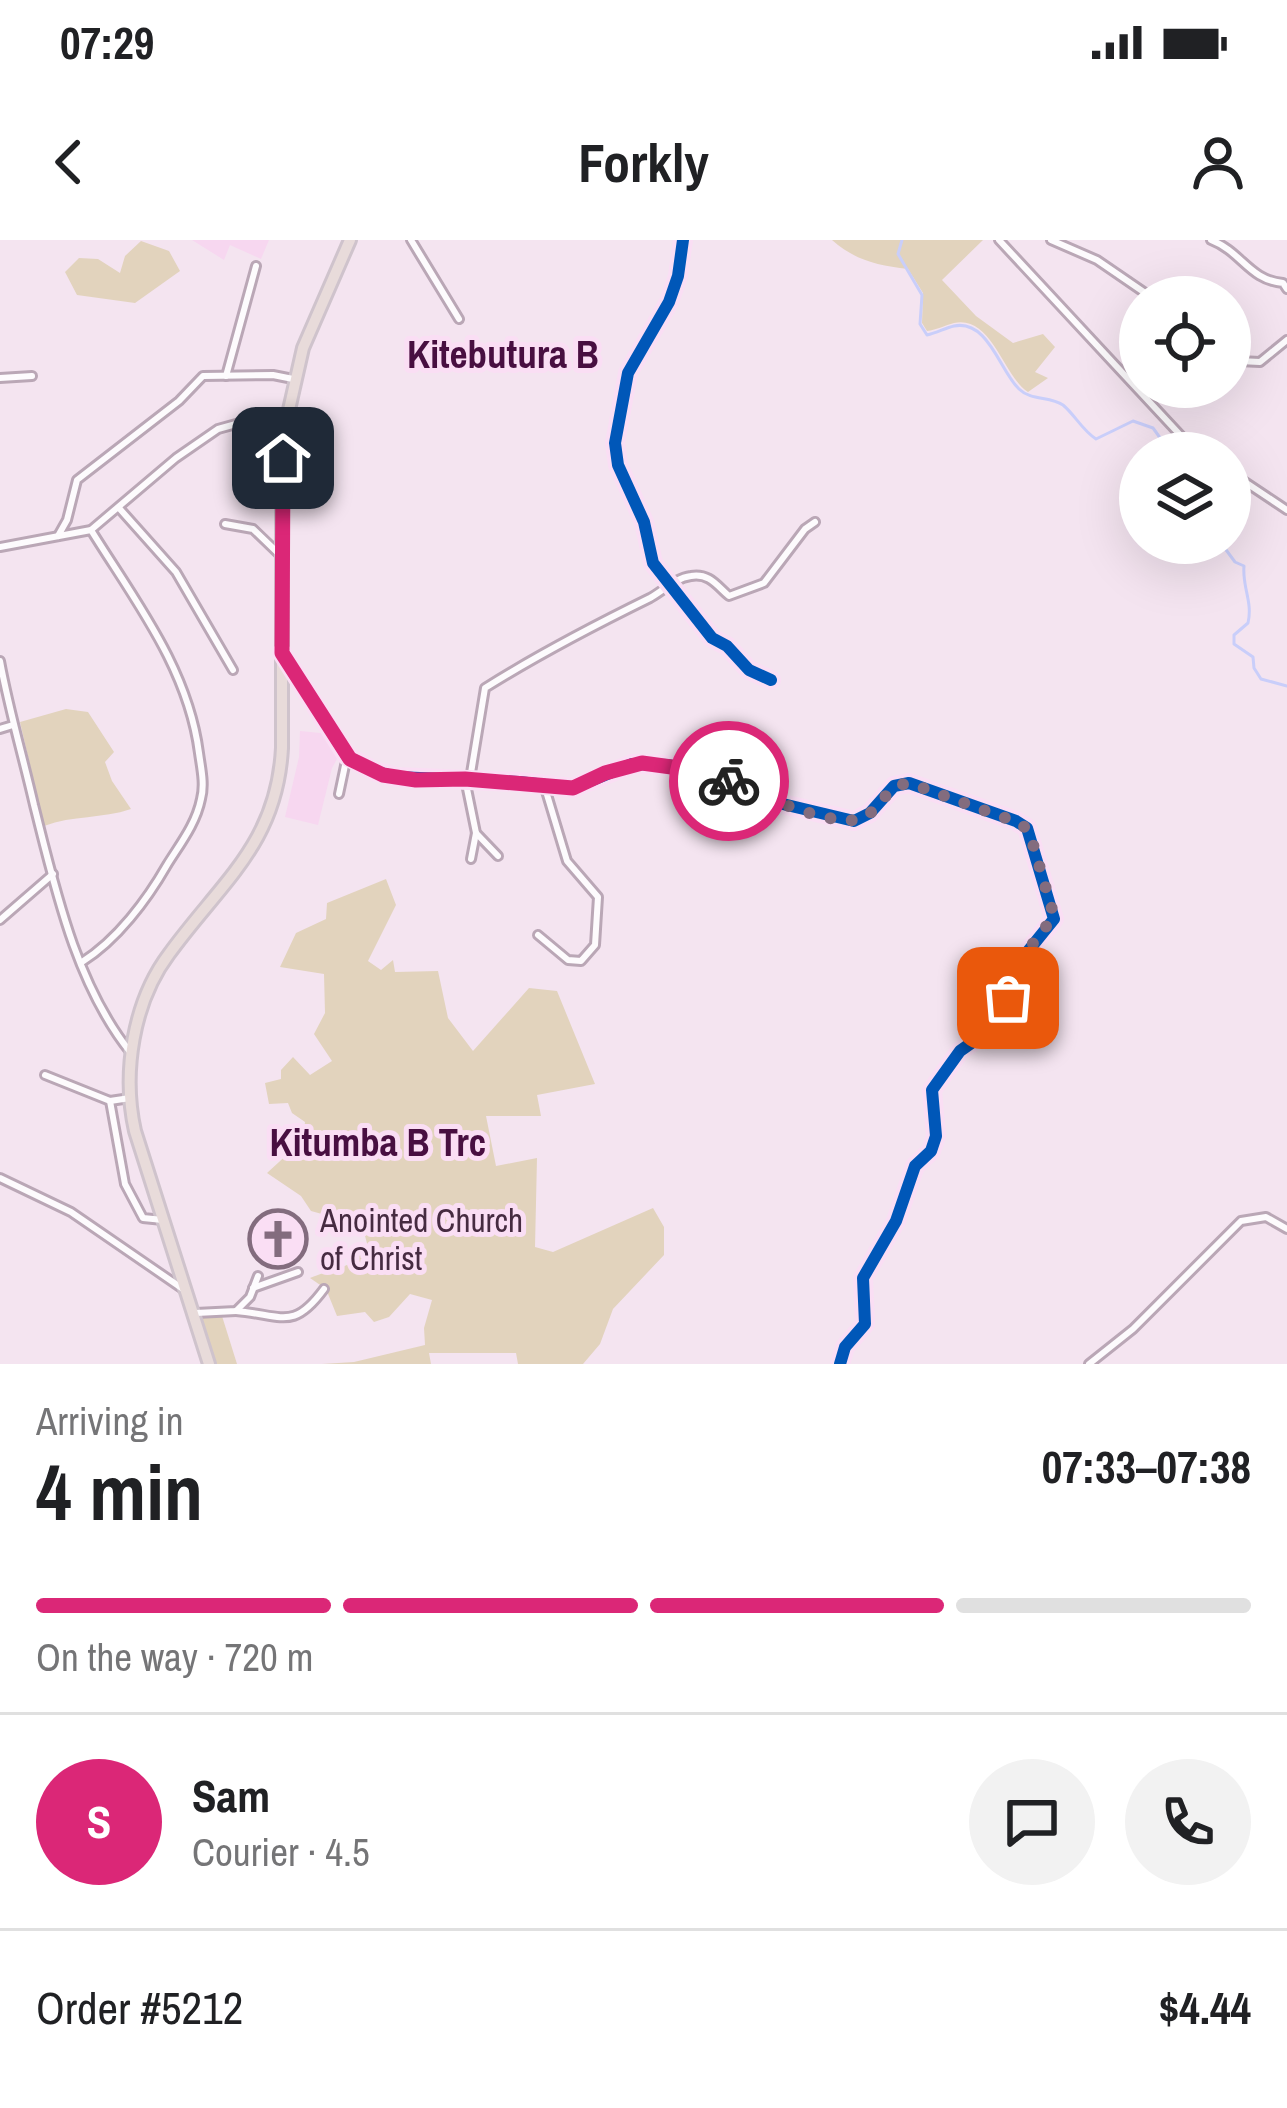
<!DOCTYPE html>
<meta charset="utf-8">
<style>
:root{--surface:#fff;--page:#f2f2f2;--text:#202124;--muted:#757577;--line:#e0e0e0;--accent:#db2777}
body{margin:0;font-family:"Archivo Narrow",sans-serif;background:var(--page);color:var(--text);height:100vh;display:flex;flex-direction:column;font-size:45px;white-space:nowrap}
*{box-sizing:border-box;margin:0}
p{font-size:39px;color:var(--muted)}
.icon{flex:none;width:66px;height:66px;fill:none;stroke:currentColor;stroke-width:2;stroke-linecap:round;stroke-linejoin:round}
.map{position:relative;height:1124px;overflow:hidden}
.drawer{display:flex;flex-direction:column;background:var(--surface);flex:1}
.drawer>*{flex:none}
.fabs{position:absolute;left:1119px;top:36px;display:grid;gap:24px}
.fabs a{display:grid;place-items:center;width:132px;height:132px;border-radius:50%;background:var(--surface);box-shadow:0 12px 48px #0002;font-size:60px}
.pin{position:absolute;display:grid;place-items:center;width:102px;height:102px;color:#fff;margin:-51px;border-radius:24px;box-shadow:0 6px 18px #0006}
.courier{position:absolute;display:grid;place-items:center;width:120px;height:120px;margin:-60px;border:9px solid #db2777;border-radius:50%;background:#fff;color:#222;box-shadow:0 3px 15px #0007}
.headline em{font-style:normal;font-weight:800}
.headline div{display:flex;flex-direction:column-reverse}
.headline{display:flex;align-items:center;justify-content:space-between;height:204px;padding:0 36px}
h1{font-size:78px;font-weight:800;line-height:90px}
.bar{display:grid;grid-template-columns:repeat(4,1fr);gap:18px 12px;align-content:center;height:144px;padding:0 36px}
.bar i{height:15px;border-radius:9px;background:var(--line)}
.bar .active{background:var(--accent)}
.bar p{grid-column:span 4}
.line{display:flex;align-items:center;gap:30px;padding:0 36px;border-top:3px solid var(--line)}
.line div{flex:1}
.round{display:grid;place-items:center;flex:none;width:126px;height:126px;border-radius:63px;background:var(--page)}
.status{display:flex;justify-content:space-between;align-items:center;height:84px;padding:0 60px;background:var(--surface);direction:ltr}
.status svg{height:33px;fill:currentColor}
header{display:flex;justify-content:space-between;align-items:center;height:156px;padding:0 36px;background:var(--surface);font-size:54px;font-weight:800}
.map>svg:first-child{display:block}
.built{fill:#f7d7f0}
.green{fill:#e2d3bd}
.lines{fill:none;stroke-linecap:round;stroke-linejoin:round}
.stream{stroke:#c9cefa;stroke-width:3}
.minor-casing{stroke:#baa7b6;stroke-width:12}
.tertiary-casing{stroke:#baa7b6;stroke-width:12}
.trunk-casing{stroke:#cfc3cc;stroke-width:16}
.minor{stroke:#fdfbfd;stroke-width:6}
.tertiary{stroke:#fdfbfd;stroke-width:6}
.trunk{stroke:#e8dbda;stroke-width:10}
.cycleway-casing{stroke:#fadef4;stroke-width:20}
.cycleway{stroke:#0057b8;stroke-width:12}
.done{stroke:#836c7e;stroke-width:12;stroke-dasharray:0 21.6}
.route{stroke:#db2777;stroke-width:15}
.labels{text-anchor:middle;dominant-baseline:central;stroke-width:10;stroke-linejoin:round;paint-order:stroke}
.poi-label{font-size:33px;fill:#462b41;stroke:#fadef4;text-anchor:start}
.quarter-label{font-size:39px;font-weight:bold;fill:#480f41;stroke:#fadef4}
</style>
<div class="status"><b>07:29</b><svg viewBox="0 0 49 12"><path d="M0 12V9h3v3zM5 12V6h3v6zM10 12V3h3v9zM15 12V0h3v12zM26 1h20v11H26zM47 4h2v5h-2z"/></svg></div>
<header><svg class="icon" aria-label="back" viewBox="0 0 24 24"><path d="M15 5l-7 7 7 7"/></svg>Forkly<svg class="icon" aria-label="person" viewBox="0 0 24 24"><circle cx="12" cy="8" r="4"/><path d="M4 21q1-7 8-7t8 7"/></svg></header>
<div class="map">
<svg width="1287" height="1124" viewBox="0 0 1287 1124">
<rect width="100%" height="100%" fill="#f4e4f0"/>
<!-- built -->
<g class="built">
<path d="M192,0H269L261,19L230,5L224,20Z"/>
<path d="M300,491L331,494L342,510L332,528L318,585L285,577L299,517Z"/>
</g>
<!-- green -->
<g class="green">
<path d="M832,0H983L942,40L976,76L1013,103L1043,94L1055,107L1035,132L1048,138L1028,152C1003,136 992,75 954,83C945,85 937,90 927,91L922,83L923,53L908,29C877,25 856,21 832,0Z"/>
<path d="M141,1L169,11L180,31L135,63L77,55L65,32L79,18L98,19L120,33L125,16Z"/>
<path d="M66,469L88,472L114,512L105,522L112,541L131,569C102,579 73,575 44,586L20,482Z"/>
<path d="M386,639L396,665L368,721L381,730L393,720L395,732L438,731L448,778L473,811L529,748L557,751L595,844L537,855L541,876H486L496,926L537,918L535,1007L553,1012L653,968L664,987V1015L613,1069L600,1104L583,1124H518L516,1113H429L431,1124H322L354,1122L425,1105L424,1088L432,1060L410,1054L389,1077L374,1082L365,1072L337,1076L326,1049L310,1038C339,1026 344,1033 368,1007L362,985L311,971L301,956L267,933L303,900L305,882L292,873L288,863L269,864L265,843L281,839V830L293,817L310,835L332,821L314,794L325,773L324,734L280,727L296,693L326,679L327,663Z"/>
<path d="M199,1074L222,1076L237,1124H215Z"/>
</g>
<g class="lines">
<!-- stream -->
<g class="stream">
<path d="M902,0L898,14L922,55L920,84L927,95C937,93 945,88 954,86C988,79 1000,131 1019,149C1031,161 1050,156 1063,165C1075,175 1082,190 1096,199L1133,181L1153,188L1171,213"/>
<path d="M1221,303L1235,322L1244,326C1242,347 1253,362 1248,383L1234,395V404L1253,417L1254,428L1261,439L1287,446"/>
</g>
<defs>
<g id="minor">
<path d="M411,0L459,79"/>
<path d="M683,0L678,36L669,62L628,133L615,203L618,225L644,282L653,323L712,398L727,406L749,430L771,440"/>
<path d="M1051,0L1097,20L1151,57"/>
<path d="M1211,0C1242,12 1249,40 1283,43L1287,49"/>
<path d="M1230,115L1239,121L1260,122L1287,100"/>
<path d="M226,136L256,26"/>
<path d="M0,138L32,136"/>
<path d="M119,268L176,332L233,430"/>
<path d="M225,284L253,289L279,314"/>
<path d="M58,296L67,280L77,240L179,161L203,136L273,135L293,139"/>
<path d="M0,307L91,290L176,218L218,189L236,184L286,183"/>
<path d="M286,419L347,516L374,531L396,537L519,542L573,548L632,524L667,525L709,533L766,560L854,581L870,573L894,546L909,543L1016,581L1027,588L1054,679L1012,731L1008,744V777L960,811L932,850L936,896L931,911L915,926L896,981L863,1038L865,1084L845,1107L840,1124"/>
<path d="M0,489L13,485"/>
<path d="M465,539L476,593L498,616"/>
<path d="M470,539L485,448C539,414 593,386 650,358C663,351 675,338 691,336C710,333 717,346 729,356L764,343L805,289L815,282"/>
<path d="M339,554L347,516"/>
<path d="M471,619L476,593"/>
<path d="M0,680L53,634"/>
<path d="M538,695L568,720L581,721L595,705L598,657L567,621L545,548"/>
<path d="M82,722C117,700 147,660 167,625C180,604 196,584 201,559C205,544 201,528 199,513C188,428 135,361 91,290"/>
<path d="M45,835L110,861L130,858"/>
<path d="M110,861L125,944L143,978L163,980"/>
<path d="M253,1048L298,1032"/>
<path d="M236,1071C283,1075 293,1091 324,1049"/>
<path d="M196,1073L236,1071L250,1057L258,1036"/>
<path d="M1089,1124L1133,1089L1241,981L1266,977L1287,989"/>
</g>
<g id="tertiary">
<path d="M999,0L1183,198L1202,213"/>
<path d="M1230,232L1287,270"/>
<path d="M0,421C9,470 23,517 34,565C55,648 76,745 131,813"/>
<path d="M0,938L71,972L183,1049"/>
</g>
<path id="trunk" d="M209,1124L135,891C122,833 133,762 169,714C221,642 277,604 282,508V251L286,183L303,108L350,0"/>
</defs>
<!-- minor casing -->
<use href="#minor" class="minor-casing"/>
<!-- tertiary casing -->
<use href="#tertiary" class="tertiary-casing"/>
<!-- trunk casing -->
<use href="#trunk" class="trunk-casing"/>
<!-- minor -->
<use href="#minor" class="minor"/>
<!-- tertiary -->
<use href="#tertiary" class="tertiary"/>
<!-- trunk -->
<use href="#trunk" class="trunk"/>
<defs>
<g id="cycleway">
<path d="M683,0L678,36L669,62L628,133L615,203L618,225L644,282L653,323L712,398L727,406L749,430L771,440"/>
<path d="M282,413L347,516L374,531L396,537L519,542L573,548L632,524L667,525L709,533L766,560L854,581L870,573L894,546L909,543L1016,581L1027,588L1054,679L1012,731L1008,744V777L960,811L932,850L936,896L931,911L915,926L896,981L863,1038L865,1084L845,1107L840,1124"/>
</g>
</defs>
<!-- cycleway casing -->
<use href="#cycleway" class="cycleway-casing"/>
<!-- cycleway -->
<use href="#cycleway" class="cycleway"/>
</g>
<g class="lines">
<!-- done -->
<path class="done" d="M729,541C753,553 842,592 865,577C883,565 886,546 909,543L1022,584L1030,594L1054,676L1012,731L1008,758"/>
<!-- route -->
<path class="route" d="M283,218L282,413L350,519L383,535L416,540L465,539L573,548L605,533L642,523L701,531L729,541"/>
</g>
<!-- icons -->
<defs>
<symbol id="church-ring" viewBox="-11 -11 22 22"><circle r="9.5" fill="#fadef4" stroke="#836c7e" stroke-width="1.5"/><path d="M-1.2-6h2.4v3.5h3.3v2.4h-3.3V6h-2.4V-.1h-3.3v-2.4h3.3Z" fill="#836c7e"/></symbol>
</defs>
<g fill-rule="evenodd">
<use href="#church-ring" x="245" y="966" width="66" height="66"/>
</g>
<g class="labels">
<!-- poi labels -->
<g class="poi-label">
<text x="320" y="980">Anointed Church<tspan x="320" dy="38">of Christ</tspan></text>
</g>
<!-- quarter labels -->
<g class="quarter-label">
<text x="503" y="114">Kitebutura B</text>
<text x="378" y="902">Kitumba B Trc</text>
</g>
</g>
</svg>
<div class="fabs">
<a><svg class="icon" aria-label="locate" viewBox="0 0 24 24"><circle cx="12" cy="12" r="6"/><path d="M12 2v4M12 18v4M2 12h4M18 12h4"/></svg></a>
<a><svg class="icon" aria-label="layers" viewBox="0 0 24 24"><path d="M12 4l9 5-9 5-9-5zM3 14l9 5 9-5"/></svg></a>
</div>
<div class="pin" style="left:1008px;top:758px;background:#ea580c"><svg class="icon" aria-label="bag" viewBox="0 0 24 24"><path d="M5 8h14l-1 12H6zM9 8a3 3 0 0 1 6 0"/></svg></div>
<div class="pin" style="left:283px;top:218px;background:#1f2937"><svg class="icon" aria-label="home" viewBox="0 0 24 24"><path d="M3 11l9-7 9 7M6 9v11h12V9"/></svg></div>
<div class="courier" style="left:729px;top:541px"><svg class="icon" aria-label="bike" viewBox="0 0 24 24"><circle cx="6" cy="16" r="4"/><circle cx="18" cy="16" r="4"/><path d="M6 16l4-8h5l3 8M10 8l3 8H6M13 5h3"/></svg></div>
</div>
<section class="drawer">
<div class="headline"><div><h1>4 min</h1><p>Arriving in</p></div><em>07:33–07:38</em></div>
<div class="bar"><i class="active"></i><i class="active"></i><i class="active"></i><i></i><p>On the way · 720 m</p></div>
<div class="line" style="height:216px"><b class="round" style="background:var(--accent);color:#fff">S</b><div><b>Sam</b><p>Courier · 4.5</p></div><a class="round"><svg class="icon" aria-label="chat" viewBox="0 0 24 24"><path d="M4 5h16v11H9l-5 4z"/></svg></a><a class="round"><svg class="icon" aria-label="phone" viewBox="0 0 24 24"><path d="M5 4h4l2 5-3 2q2 4 5 5l2-3 5 2v4C11 20 4 13 5 4z"/></svg></a></div>
<div class="line" style="height:156px"><div>Order #5212</div><b>$4.44</b></div>
</section>
